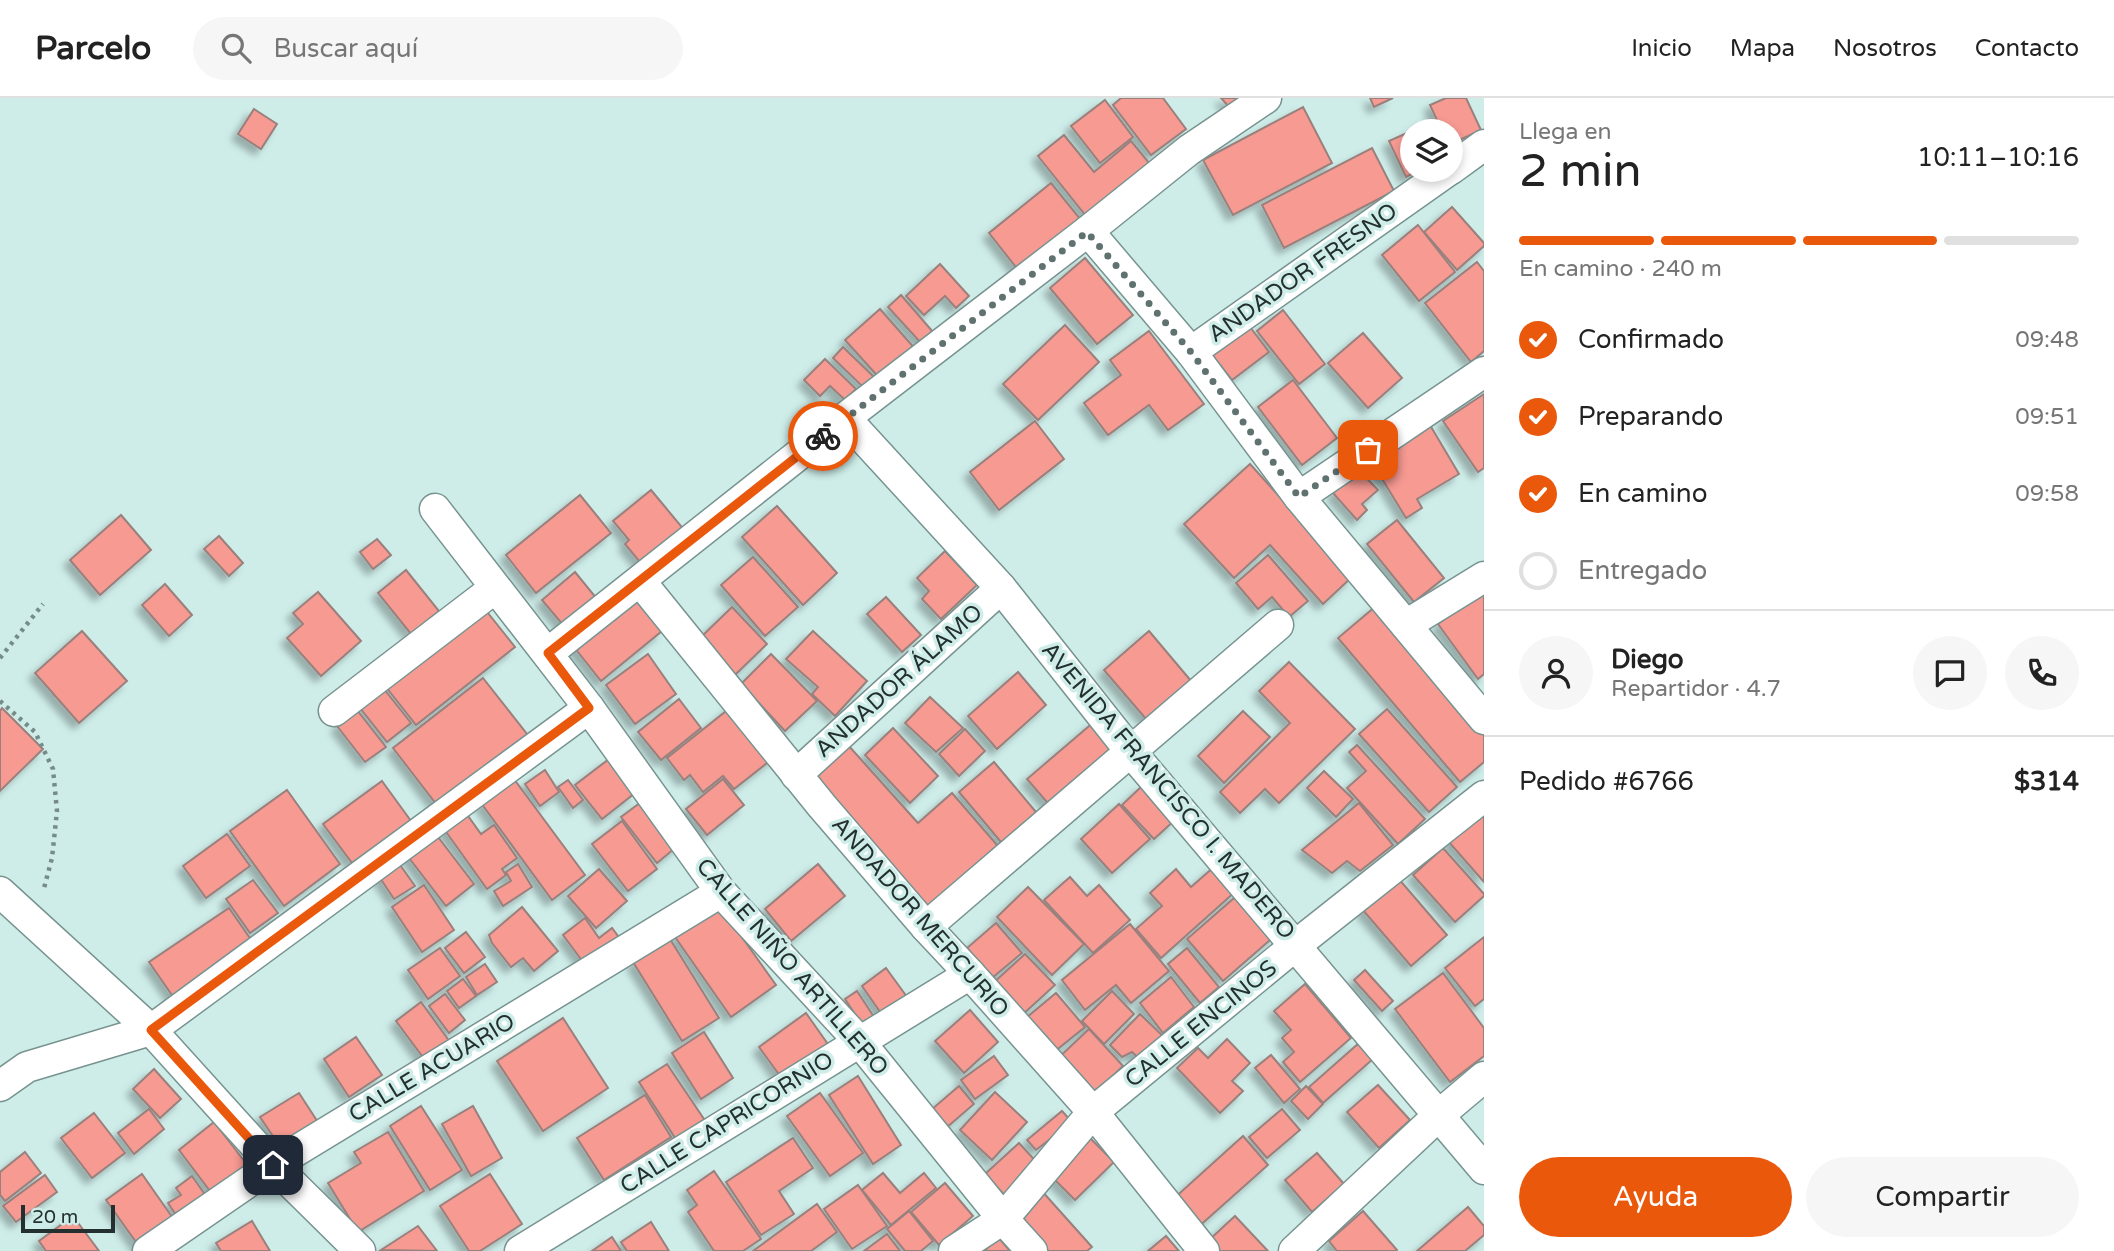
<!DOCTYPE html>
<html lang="es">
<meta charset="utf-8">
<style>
:root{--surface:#fff;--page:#f6f6f6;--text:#222;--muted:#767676;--line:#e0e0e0;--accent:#ea580c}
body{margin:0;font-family:"Varela Round",sans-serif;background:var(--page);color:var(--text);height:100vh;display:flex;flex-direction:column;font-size:26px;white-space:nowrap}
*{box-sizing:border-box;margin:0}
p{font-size:23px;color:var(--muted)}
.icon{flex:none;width:38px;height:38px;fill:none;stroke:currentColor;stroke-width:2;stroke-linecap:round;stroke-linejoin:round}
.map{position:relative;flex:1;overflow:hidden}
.drawer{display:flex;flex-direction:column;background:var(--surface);width:630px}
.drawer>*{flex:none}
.tools{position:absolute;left:1400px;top:21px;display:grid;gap:14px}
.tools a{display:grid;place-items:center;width:63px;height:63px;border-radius:50%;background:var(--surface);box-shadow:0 4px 10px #0003;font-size:35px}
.scale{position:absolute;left:21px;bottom:18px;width:94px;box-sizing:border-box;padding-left:7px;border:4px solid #24302f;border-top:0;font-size:19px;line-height:24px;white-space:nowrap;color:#24302f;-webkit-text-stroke:5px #ceede9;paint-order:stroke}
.pin{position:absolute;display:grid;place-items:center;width:60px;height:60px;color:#fff;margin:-30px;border-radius:14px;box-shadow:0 4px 10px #0006}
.courier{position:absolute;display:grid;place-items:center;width:70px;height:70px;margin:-35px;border:5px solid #ea580c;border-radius:50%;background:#fff;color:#222;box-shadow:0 2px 9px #0007}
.headline em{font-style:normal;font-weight:600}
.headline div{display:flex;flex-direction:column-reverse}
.headline{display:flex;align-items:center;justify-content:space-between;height:119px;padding:0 35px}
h1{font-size:46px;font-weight:600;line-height:52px}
.bar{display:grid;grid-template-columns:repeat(4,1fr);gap:10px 7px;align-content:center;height:84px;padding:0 35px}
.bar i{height:9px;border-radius:5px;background:var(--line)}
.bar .on{background:var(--accent)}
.bar p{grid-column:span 4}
.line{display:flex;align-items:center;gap:18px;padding:0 35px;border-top:2px solid var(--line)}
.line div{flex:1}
.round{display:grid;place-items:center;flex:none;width:74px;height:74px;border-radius:37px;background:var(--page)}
ol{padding:0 35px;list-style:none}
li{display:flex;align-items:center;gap:21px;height:77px}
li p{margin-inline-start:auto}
li .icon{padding:7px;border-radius:50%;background:var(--accent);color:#fff;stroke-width:4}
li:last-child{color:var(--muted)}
li i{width:38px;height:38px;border:4px solid var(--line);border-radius:50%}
.action{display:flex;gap:14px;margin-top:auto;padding:14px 35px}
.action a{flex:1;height:80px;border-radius:42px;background:var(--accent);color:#fff;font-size:28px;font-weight:600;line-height:80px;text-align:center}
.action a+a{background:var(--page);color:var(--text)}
header{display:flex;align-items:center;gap:42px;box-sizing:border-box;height:98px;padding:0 35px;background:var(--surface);border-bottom:2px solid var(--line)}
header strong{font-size:33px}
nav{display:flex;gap:38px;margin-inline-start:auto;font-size:24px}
.search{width:490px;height:63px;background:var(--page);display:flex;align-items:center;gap:18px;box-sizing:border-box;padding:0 24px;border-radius:38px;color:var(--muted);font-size:26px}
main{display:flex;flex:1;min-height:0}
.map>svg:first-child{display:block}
.building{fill:#f69a92;stroke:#9a807d;stroke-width:2;filter:url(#shadow)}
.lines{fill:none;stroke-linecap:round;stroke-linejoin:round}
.street-casing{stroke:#779390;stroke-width:33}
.path{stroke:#768c89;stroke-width:4.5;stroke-dasharray:3.5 5;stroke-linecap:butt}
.street{stroke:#fff;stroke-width:30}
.done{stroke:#607270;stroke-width:7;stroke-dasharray:0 12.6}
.route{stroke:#ea580c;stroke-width:9}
.labels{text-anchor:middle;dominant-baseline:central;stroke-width:7;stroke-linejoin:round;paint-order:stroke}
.street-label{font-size:23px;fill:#24302f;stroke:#ceede9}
</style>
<header>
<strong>Parcelo</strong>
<div class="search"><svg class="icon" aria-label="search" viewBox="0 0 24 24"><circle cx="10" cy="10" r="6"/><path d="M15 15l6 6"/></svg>Buscar aquí</div>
<nav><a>Inicio</a><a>Mapa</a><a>Nosotros</a><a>Contacto</a></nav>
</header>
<main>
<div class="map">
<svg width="1484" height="1153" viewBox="0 0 1484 1153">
<defs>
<filter id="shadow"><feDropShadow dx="-6" dy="6" stdDeviation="3.5" flood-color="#0004"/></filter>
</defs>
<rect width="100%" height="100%" fill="#ceede9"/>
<!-- building -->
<g class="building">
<path d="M1121,0H1163L1186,31L1151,57L1113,7Z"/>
<path d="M1221,0H1240L1229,9Z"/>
<path d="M1370,0H1393L1374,9Z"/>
<path d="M1446,0H1466L1481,32L1451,46V33H1442L1430,7Z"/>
<path d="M1105,2L1133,39L1100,65L1071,28Z"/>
<path d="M1303,9L1332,65L1233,117L1203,62Z"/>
<path d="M254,11L277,26L261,51L238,36Z"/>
<path d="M1409,34L1412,39V72H1420L1406,79L1389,43Z"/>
<path d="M1064,37L1094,74L1131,43L1150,66L1086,118L1038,58Z"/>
<path d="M1372,50L1394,93L1284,150L1262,107Z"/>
<path d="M1051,85L1081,122L1019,173L989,135Z"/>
<path d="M1452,109L1484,145V148L1457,172L1424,134Z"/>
<path d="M1418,127L1455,174L1419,203L1382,157Z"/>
<path d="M1085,160L1133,217L1097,246L1050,190Z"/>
<path d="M1477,164L1484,173V253L1471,264L1425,205Z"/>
<path d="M940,166L969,198L956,210L945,198L924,217L906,198Z"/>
<path d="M901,197L933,234L921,245L888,209Z"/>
<path d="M880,211L917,253L883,284L845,242Z"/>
<path d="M1283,212L1325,266L1299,286L1257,233Z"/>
<path d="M1247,225L1269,254L1232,282L1210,254Z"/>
<path d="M1065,227L1099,264L1038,322L1003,286Z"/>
<path d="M1149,233L1204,306L1168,332L1149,307L1108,337L1084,305L1121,277L1110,262Z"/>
<path d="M1363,235L1402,280L1368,310L1328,265Z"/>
<path d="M843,249L875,280L864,290L833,260Z"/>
<path d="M825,261L856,291L845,302L830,288L820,298L804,282Z"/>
<path d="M1293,282L1337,340L1302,367L1258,309Z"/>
<path d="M1484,296V370L1478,374L1443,323Z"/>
<path d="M1427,322L1459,376L1417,401L1422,410L1406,420L1368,358Z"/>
<path d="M1035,323L1064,361L999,412L970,374Z"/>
<path d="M1250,366L1352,479L1323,506L1270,447L1234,480L1184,426Z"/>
<path d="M1359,372L1378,392L1362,406L1367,412L1357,422L1333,395Z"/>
<path d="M651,392L686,434L644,469L625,446L629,442L613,423Z"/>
<path d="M580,397L611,435L536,495L506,457Z"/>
<path d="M777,408L837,475L803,507L742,439Z"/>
<path d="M121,417L151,452L100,497L70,462Z"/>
<path d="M1397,422L1444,480L1414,504L1367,446Z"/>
<path d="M219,438L243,465L229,478L204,451Z"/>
<path d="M377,441L391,457L373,471L360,454Z"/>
<path d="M945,453L977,487L941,521L922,501L929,493L917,480Z"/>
<path d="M1268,457L1308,503L1289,519L1272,499L1258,511L1236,485Z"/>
<path d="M753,459L798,509L765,538L721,487Z"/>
<path d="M406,472L439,513L411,536L378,495Z"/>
<path d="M575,474L602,507L569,534L542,502Z"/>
<path d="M165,486L192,517L169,538L142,507Z"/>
<path d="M1484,493V576L1478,581L1438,526Z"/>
<path d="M318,494L361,543L321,578L287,540L303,526L293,515Z"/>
<path d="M632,494L662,533L601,583L570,544Z"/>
<path d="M886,499L921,537L902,554L867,516Z"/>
<path d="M1376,508L1484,635V664L1460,684L1338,540Z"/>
<path d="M732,509L767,546L735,577L700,540Z"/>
<path d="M484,510L515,549L416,627L386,589Z"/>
<path d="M82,533L127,583L79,625L35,575Z"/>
<path d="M813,533L867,583L835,618L812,596L818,589L786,561Z"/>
<path d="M1149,533L1197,590L1152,628L1104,572Z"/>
<path d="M648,556L676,596L635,626L606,587Z"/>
<path d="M771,556L817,603L785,633L741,586Z"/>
<path d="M1289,564L1355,631L1279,705L1265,691L1240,715L1220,694L1290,625L1259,593Z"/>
<path d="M1018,574L1046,607L997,651L968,618Z"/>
<path d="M483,580L531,641L440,711L393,650Z"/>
<path d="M384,591L411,625L387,644L360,610Z"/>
<path d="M930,599L963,630L936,654L905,625Z"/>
<path d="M679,601L701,630L661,662L638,634Z"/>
<path d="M735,606L776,658L734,691L723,678L703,694L690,677L684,682L667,660Z"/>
<path d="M2,610L43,651L0,693V613Z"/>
<path d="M1387,611L1457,689L1429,714L1359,636Z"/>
<path d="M357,612L386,649L365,664L337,628Z"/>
<path d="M1243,613L1270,639L1224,685L1198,658Z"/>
<path d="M1095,623L1119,653L1052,710L1027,681Z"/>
<path d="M893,630L938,678L910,705L865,657Z"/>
<path d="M965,631L985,653L959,678L939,656Z"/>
<path d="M848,647L918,725L952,695L1004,755L930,821L808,683Z"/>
<path d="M1357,647L1425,721L1398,746L1347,690L1366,673L1349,654Z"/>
<path d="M609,661L635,695L602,721L575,687Z"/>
<path d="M994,664L1041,720L1006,750L959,694Z"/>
<path d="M545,672L559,694L540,708L525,686Z"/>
<path d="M1324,673L1353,701L1336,719L1307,690Z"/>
<path d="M514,681L585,777L552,802L481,705Z"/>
<path d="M723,681L744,707L707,737L686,711Z"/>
<path d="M568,682L583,702L573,710L558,689Z"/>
<path d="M382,683L411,723L352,765L323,726Z"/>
<path d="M1143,687L1175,722L1154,741L1122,707Z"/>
<path d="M287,692L340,766L284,808L230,733Z"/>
<path d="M641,704L680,746L657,765L621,719Z"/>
<path d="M1359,705L1393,747L1360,773L1347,763L1332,775L1302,752Z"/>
<path d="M1119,706L1150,741L1112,775L1081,741Z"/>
<path d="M1484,713V784L1448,743Z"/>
<path d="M466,715L481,736L494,727L517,760L502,771L506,777L487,791L444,731Z"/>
<path d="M622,723L657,771L628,793L592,746Z"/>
<path d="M435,735L474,786L446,808L406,756Z"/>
<path d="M227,736L250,768L206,800L183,768Z"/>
<path d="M1443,750L1484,796V798L1455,824L1413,777Z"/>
<path d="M398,764L415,788L394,801L378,777Z"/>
<path d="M518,766L532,789L503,808L494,793L511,783L506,774Z"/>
<path d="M818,766L845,798L791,843L765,811Z"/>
<path d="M1215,768L1236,793L1161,860L1136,831L1162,808L1150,795L1176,771L1191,789Z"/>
<path d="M599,771L627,803L596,830L568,798Z"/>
<path d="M1070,779L1087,798L1099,787L1130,822L1093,855L1044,802Z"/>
<path d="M1398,780L1447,837L1411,868L1362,811Z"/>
<path d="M253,782L278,815L250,835L226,801Z"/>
<path d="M424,787L454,832L422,854L392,809Z"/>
<path d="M1028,789L1084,846L1052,877L997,819Z"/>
<path d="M1241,794L1277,836L1223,883L1187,841Z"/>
<path d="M719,807L776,887L731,919L675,839Z"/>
<path d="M522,809L558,853L534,873L523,860L511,869L492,845L489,837Z"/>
<path d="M229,810L254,846L174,900L149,864Z"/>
<path d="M585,820L599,840L612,830L621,842L586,868L563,837Z"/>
<path d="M996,825L1022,855L992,880L967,850Z"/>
<path d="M1130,826L1169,873L1131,905L1116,887L1085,912L1062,882Z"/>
<path d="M466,834L485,859L464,875L445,850Z"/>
<path d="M1484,839V901L1475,908L1445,870Z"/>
<path d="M670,841L719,920L682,943L633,864Z"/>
<path d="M440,850L460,878L428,901L408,872Z"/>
<path d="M1187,850L1219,889L1200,905L1168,866Z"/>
<path d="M1025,856L1055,887L1021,918L992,886Z"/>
<path d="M485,866L497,884L477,897L466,879Z"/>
<path d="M886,870L910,903L885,921L862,888Z"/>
<path d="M1365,872L1393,903L1382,913L1354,882Z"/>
<path d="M1443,875L1484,930V958L1450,984L1395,911Z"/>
<path d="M1171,879L1194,909L1163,935L1140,905Z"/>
<path d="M463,881L476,898L459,910L447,893Z"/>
<path d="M1305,886L1351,940L1300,984L1283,964L1294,954L1282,940L1291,932L1274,913Z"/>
<path d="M857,893L876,922L864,930L845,901Z"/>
<path d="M1112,893L1134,916L1104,946L1082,923Z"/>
<path d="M1056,895L1085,929L1054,954L1026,920Z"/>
<path d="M445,896L465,922L449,935L429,908Z"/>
<path d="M421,904L450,944L425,962L396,923Z"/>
<path d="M970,912L998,944L964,975L935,943Z"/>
<path d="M806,915L830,949L783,982L759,949Z"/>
<path d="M1140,916L1166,941L1143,964L1132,954L1122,959L1110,947Z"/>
<path d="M563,920L608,990L543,1033L497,963Z"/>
<path d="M1089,931L1123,968L1090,1000L1055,963Z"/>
<path d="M704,934L733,980L701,1001L672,955Z"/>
<path d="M356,939L382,977L349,999L324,961Z"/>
<path d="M1227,941L1250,965L1232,983L1243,993L1220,1015L1177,970L1198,950L1208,960Z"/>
<path d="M1359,945L1373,961L1323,1005L1309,989Z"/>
<path d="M1271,957L1300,991L1284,1005L1255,970Z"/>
<path d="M994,958L1008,977L975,1001L961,982Z"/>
<path d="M667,966L708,1027L679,1046L639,984Z"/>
<path d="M154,971L181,1001L160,1020L133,991Z"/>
<path d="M858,978L901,1047L873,1066L829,997Z"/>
<path d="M1378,987L1410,1022L1379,1050L1347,1014Z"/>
<path d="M959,988L974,1006L946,1030L931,1012Z"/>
<path d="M1306,988L1323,1006L1308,1021L1291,1003Z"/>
<path d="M995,994L1027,1024L992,1062L960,1032Z"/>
<path d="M299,995L323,1032L285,1056L260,1019Z"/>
<path d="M820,995L863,1055L830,1078L787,1018Z"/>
<path d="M645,997L671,1039L604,1082L577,1040Z"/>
<path d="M421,1008L462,1072L430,1092L390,1028Z"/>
<path d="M473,1008L502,1060L471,1078L442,1026Z"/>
<path d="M149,1011L164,1031L134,1056L118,1035Z"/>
<path d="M1282,1011L1300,1032L1267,1060L1249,1039Z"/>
<path d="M1062,1013L1072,1024L1036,1052L1027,1042Z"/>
<path d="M94,1015L125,1055L92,1080L61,1040Z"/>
<path d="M214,1024L252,1073L216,1101L179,1052Z"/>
<path d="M388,1034L424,1093L358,1134L328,1085L361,1065L354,1054Z"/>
<path d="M1243,1038L1268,1067L1196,1131L1171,1103Z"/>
<path d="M1089,1039L1114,1064L1075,1102L1050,1077Z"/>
<path d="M793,1040L813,1070L779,1093L794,1116L761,1137L726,1084Z"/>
<path d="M1019,1045L1042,1070L1009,1102L985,1076Z"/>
<path d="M25,1054L41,1075L5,1103L0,1097V1074Z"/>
<path d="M1317,1055L1344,1086L1312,1114L1285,1082Z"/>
<path d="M714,1073L761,1141L743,1153H714L688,1114L697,1107L687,1092Z"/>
<path d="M883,1075L900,1095L924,1075L936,1090L891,1127L862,1092Z"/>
<path d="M142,1076L177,1126L141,1151L106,1102Z"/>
<path d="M490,1076L522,1126L480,1153H469L440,1108Z"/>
<path d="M45,1077L57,1094L16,1124L3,1108Z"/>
<path d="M192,1078L211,1105L182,1126L168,1105L181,1097L176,1090Z"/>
<path d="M945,1085L973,1118L939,1147L911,1114Z"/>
<path d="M858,1087L887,1128L852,1151L824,1111Z"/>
<path d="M1041,1092L1092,1149L1087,1153H1044L1012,1117Z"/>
<path d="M817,1106L837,1134L811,1153H753Z"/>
<path d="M1468,1109L1484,1128V1137L1465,1153H1417Z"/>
<path d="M909,1113L933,1143L921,1153H905L887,1131Z"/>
<path d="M1363,1113L1397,1152L1396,1153H1337L1329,1143Z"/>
<path d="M73,1118L99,1153H46L39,1143Z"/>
<path d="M1235,1118L1268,1153H1218L1208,1143Z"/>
<path d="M252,1123L270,1153H221L216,1145Z"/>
<path d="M651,1124L669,1153H627L621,1144Z"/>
<path d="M418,1128L437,1153L381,1152Z"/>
<path d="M887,1136L900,1153H864Z"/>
<path d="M1166,1138L1179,1153H1148Z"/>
<path d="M612,1139L621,1153H592Z"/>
<path d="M999,1140L1010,1153H984Z"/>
</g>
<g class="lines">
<defs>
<g id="street">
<path d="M1451,71L1484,47"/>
<path d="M1088,133L1191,254L1299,399L1484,621"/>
<path d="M1191,254L1449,72"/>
<path d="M845,320L1001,490L1131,654L1484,1071"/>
<path d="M1299,399L1484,274"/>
<path d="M435,411L589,610L721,794L859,943L1003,1121L1032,1153"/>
<path d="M640,483L822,708L926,829L970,876L1093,1014L1204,1153"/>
<path d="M1406,527L1484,479"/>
<path d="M548,555L845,320L1088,133L1189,52L1266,0"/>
<path d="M334,613L495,490"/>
<path d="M796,677L1001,490"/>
<path d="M0,794L151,932L273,1067L360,1153"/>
<path d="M926,829L1278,527"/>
<path d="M0,988L27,969L151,932L589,610"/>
<path d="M148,1153L273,1067L721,794"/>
<path d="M520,1153L970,876"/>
<path d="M954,1153L1003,1121L1093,1014L1296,847L1484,698"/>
<path d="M1294,1153L1439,1017L1484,979"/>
</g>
</defs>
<!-- street casing -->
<use href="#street" class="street-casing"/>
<!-- path -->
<g class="path">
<path d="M0,560L43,506"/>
<path d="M0,603L35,634L53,671L57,713L52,760L43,794"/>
</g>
<!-- street -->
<use href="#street" class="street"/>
</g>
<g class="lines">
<!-- done -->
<path class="done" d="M823,338L1087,134L1191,254L1299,399L1368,352"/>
<!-- route -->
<path class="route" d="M273,1067L151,932L589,610L548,555L823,338"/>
</g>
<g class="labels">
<!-- street labels -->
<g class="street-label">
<text transform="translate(1303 175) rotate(-35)">ANDADOR FRESNO</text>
<text transform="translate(899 583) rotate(-42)">ANDADOR ÁLAMO</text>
<text transform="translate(1168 693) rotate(50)">AVENIDA FRANCISCO I. MADERO</text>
<text transform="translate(920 819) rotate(49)">ANDADOR MERCURIO</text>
<text transform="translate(792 869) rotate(49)">CALLE NIÑO ARTILLERO</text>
<text transform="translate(1201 926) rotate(-39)">CALLE ENCINOS</text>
<text transform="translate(432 970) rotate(-31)">CALLE ACUARIO</text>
<text transform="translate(727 1025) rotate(-32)">CALLE CAPRICORNIO</text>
</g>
</g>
</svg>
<div class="tools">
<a><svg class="icon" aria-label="layers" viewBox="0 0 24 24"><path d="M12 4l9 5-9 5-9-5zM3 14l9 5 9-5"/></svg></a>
</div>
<div class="scale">20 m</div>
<div class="pin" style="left:1368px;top:352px;background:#ea580c"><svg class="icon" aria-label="bag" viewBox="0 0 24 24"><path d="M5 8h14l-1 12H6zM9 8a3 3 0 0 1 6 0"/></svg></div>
<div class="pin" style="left:273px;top:1067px;background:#1f2937"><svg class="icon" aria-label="home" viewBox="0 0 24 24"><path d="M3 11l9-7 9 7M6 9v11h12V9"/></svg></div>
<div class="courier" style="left:823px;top:338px"><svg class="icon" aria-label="bike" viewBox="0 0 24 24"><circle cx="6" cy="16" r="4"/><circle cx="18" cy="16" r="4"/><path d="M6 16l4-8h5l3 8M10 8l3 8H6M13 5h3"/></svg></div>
</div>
<section class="drawer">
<div class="headline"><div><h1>2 min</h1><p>Llega en</p></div><em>10:11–10:16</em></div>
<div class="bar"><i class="on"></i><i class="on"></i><i class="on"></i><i></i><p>En camino · 240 m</p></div>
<ol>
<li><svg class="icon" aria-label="check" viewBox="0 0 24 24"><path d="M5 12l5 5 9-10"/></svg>Confirmado<p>09:48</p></li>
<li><svg class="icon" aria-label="check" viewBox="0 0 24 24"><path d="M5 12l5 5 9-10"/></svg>Preparando<p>09:51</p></li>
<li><svg class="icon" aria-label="check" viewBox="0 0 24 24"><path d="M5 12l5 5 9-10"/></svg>En camino<p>09:58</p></li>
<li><i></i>Entregado</li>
</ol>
<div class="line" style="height:126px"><a class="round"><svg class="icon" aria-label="person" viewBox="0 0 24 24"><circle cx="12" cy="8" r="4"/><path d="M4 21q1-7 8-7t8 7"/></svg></a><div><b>Diego</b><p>Repartidor · 4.7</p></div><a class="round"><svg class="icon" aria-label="chat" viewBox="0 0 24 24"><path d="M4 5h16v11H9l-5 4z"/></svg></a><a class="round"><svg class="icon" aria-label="phone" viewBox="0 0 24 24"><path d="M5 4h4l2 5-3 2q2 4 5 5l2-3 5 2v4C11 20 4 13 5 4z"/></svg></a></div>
<div class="line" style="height:91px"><div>Pedido #6766</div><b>$314</b></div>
<div class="action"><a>Ayuda</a><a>Compartir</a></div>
</section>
</main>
